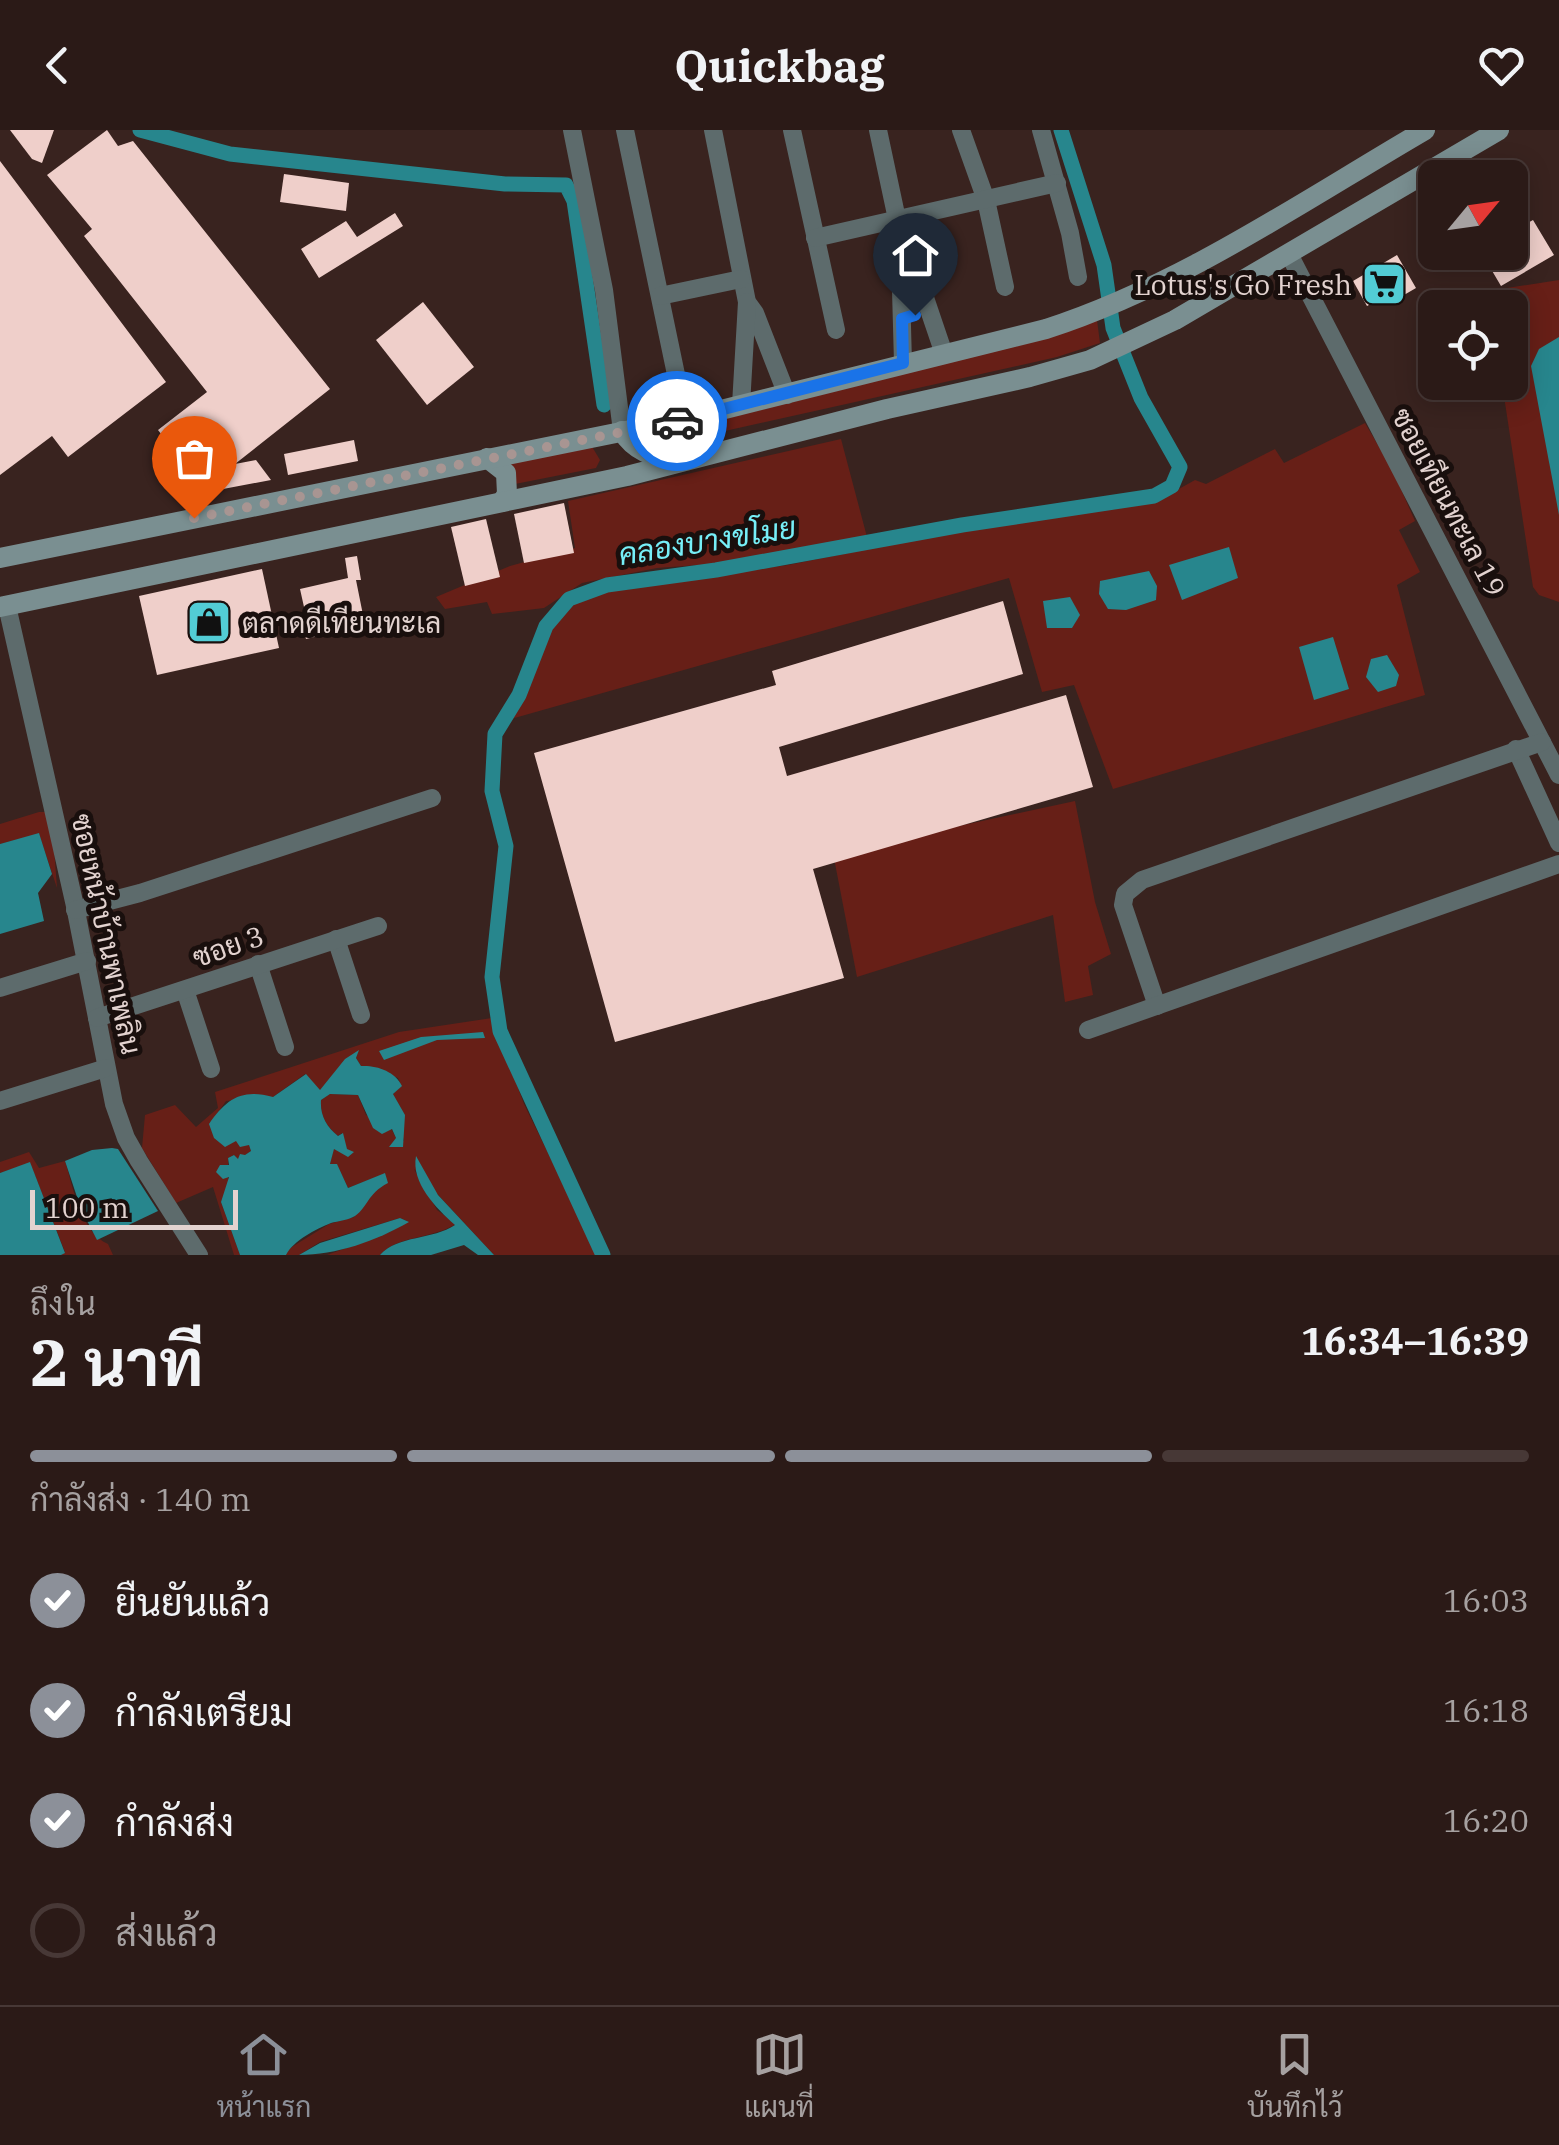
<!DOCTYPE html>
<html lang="th">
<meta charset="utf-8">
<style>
:root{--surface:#2b1a17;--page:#332320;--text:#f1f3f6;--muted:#a6a1a1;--line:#473836;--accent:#8c9099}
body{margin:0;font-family:"IBM Plex Serif",Sarabun,serif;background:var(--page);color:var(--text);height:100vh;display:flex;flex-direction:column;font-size:38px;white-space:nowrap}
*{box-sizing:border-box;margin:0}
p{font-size:32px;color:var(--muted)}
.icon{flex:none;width:55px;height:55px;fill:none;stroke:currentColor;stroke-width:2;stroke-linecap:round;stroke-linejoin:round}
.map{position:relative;height:1125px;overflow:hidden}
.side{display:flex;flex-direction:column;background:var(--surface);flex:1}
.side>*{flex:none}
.needle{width:65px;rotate:61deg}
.controls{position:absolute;left:1418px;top:30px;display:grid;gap:20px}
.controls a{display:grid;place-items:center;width:110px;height:110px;border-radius:15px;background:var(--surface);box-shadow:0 5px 25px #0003,0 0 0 2px var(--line);font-size:50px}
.scale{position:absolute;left:30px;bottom:25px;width:208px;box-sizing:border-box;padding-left:10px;border:5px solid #e3d3d0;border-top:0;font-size:28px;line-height:35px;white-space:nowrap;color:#e3d3d0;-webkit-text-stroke:8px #190f0d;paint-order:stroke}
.pin{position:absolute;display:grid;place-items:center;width:85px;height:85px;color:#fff;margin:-102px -42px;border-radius:50% 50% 50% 0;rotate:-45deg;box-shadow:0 0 10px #0007}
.pin .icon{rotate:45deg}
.courier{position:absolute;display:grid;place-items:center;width:100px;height:100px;margin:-50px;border:8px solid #1a73e8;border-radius:50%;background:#fff;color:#222;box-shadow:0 2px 12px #0007}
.head em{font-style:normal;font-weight:700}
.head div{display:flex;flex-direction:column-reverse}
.head{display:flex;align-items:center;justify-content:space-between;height:170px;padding:0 30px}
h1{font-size:65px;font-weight:700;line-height:75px}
.bar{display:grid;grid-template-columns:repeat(4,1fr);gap:15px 10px;align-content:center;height:120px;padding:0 30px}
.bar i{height:12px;border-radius:8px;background:var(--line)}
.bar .active{background:var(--accent)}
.bar p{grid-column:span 4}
ol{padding:0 30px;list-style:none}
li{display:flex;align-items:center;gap:30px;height:110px}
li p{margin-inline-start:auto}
li .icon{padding:10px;border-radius:50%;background:var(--accent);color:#fff;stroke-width:4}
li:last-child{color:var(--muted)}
li i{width:55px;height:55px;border:5px solid var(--line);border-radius:50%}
header{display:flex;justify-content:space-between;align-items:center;height:130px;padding:0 30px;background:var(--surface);font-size:45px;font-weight:700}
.tabs{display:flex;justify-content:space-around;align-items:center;height:140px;border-top:2px solid var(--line);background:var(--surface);font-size:28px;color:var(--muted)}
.tabs a{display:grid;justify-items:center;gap:5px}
.tabs .active{color:var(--accent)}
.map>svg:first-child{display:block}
.green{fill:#671f17}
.water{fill:#27868d}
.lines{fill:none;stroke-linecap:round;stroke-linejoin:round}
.canal{stroke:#27868d;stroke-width:15}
.building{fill:#efcfca}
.minor{stroke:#5d6b6c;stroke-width:18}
.secondary{stroke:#7a8f91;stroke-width:20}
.done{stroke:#a89592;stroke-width:10;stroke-dasharray:0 18}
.route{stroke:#1a73e8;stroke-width:12}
.labels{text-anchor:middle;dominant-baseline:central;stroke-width:10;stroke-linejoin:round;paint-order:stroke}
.poi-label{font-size:28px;fill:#e3d3d0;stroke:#190f0d;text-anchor:end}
.street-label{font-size:28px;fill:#e3d3d0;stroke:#190f0d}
.water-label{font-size:30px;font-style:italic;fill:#76eff8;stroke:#190f0d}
</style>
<header><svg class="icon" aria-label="back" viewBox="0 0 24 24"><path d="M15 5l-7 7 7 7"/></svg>Quickbag<svg class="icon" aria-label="heart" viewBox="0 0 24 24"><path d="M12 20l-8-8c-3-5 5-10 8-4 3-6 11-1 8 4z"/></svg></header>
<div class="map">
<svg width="1559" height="1125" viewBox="0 0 1559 1125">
<rect width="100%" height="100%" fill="#39231f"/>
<!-- green -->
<g class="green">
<path d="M1559,150V472L1539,465L1533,457L1502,253L1510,252V178L1490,177L1488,161Z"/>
<path d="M1097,190L1100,213L1057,227L658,316L655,310L660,305L888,248Z"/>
<path d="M1365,293L1392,339L1415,391L1399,400L1420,442L1397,455L1425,565L1113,659L1074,555L1042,562L1009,448L511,589L551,499L571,473L604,460L788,435L939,405L1142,372L1168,365L1195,350L1206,354L1275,319L1284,333Z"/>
<path d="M841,309L867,407L713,434L657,438L582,453L544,478L492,484L487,472L445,479L436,467L510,436L575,418L568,371Z"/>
<path d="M591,315L600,330L596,338L515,354L510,334Z"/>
<path d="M1075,671L1095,772L1111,824L1088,836L1093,865L1065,872L1053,785L857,847L833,723Z"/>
<path d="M39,682H45L53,704L57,758L39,704L0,714V694Z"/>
<path d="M492,888L524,974L598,1125H494L414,1039L437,1080L456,1094C433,1109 398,1105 380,1125H327L390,1102L407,1091L400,1088L320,1112L299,1125H286L287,1120L329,1094L354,1087L384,1044L348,1058L337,1035L330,1034L334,1018L346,1019L342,1003L338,1006C326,996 320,986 321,970L330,964L358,965L366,985L391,998L396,1008L404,1011L393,964L401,956L398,948L361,936L356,928L358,922L319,961L305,944L273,967L226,971L210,994L249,1015L251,1021L238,1030L234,1025L228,1028V1058L221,1072L240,1125H234L213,1057L176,1073L142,1018L145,985L175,975L196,997L218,978L215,962L399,902Z"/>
<path d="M29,1022L39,1038L65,1031C73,1057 81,1103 108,1114L113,1125H61L65,1122L30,1033L0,1043V1032Z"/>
</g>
<!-- water -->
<g class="water">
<path d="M1559,207V385L1531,236L1539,219Z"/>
<path d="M1229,417L1238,448L1182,470L1169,435Z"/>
<path d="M1149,441L1157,456L1156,470L1126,480L1108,479L1099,464L1100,451Z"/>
<path d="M1070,467L1080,485L1072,498H1047L1043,471Z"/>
<path d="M1333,507L1349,559L1314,570L1299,517Z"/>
<path d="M1387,525L1399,545L1396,556L1378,562L1366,547L1371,529Z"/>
<path d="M39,703L52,744L38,763L44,791L0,804V714Z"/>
<path d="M483,902L485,908L437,910L384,930L379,921L421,907Z"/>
<path d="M359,920L356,928L361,936C376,935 395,941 402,956L393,964L405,985L403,1017H389L396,1008L392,999L382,1004L373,998L358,965L330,964L321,970C320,985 326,996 338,1006L343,1003L347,1019L354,1022L348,1027L334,1019L330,1034H337L348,1058L385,1043L388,1053C367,1064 368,1077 355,1086C349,1090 338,1091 331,1093C316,1099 293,1111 286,1125H240L221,1072L229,1047L223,1049L216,1042L220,1035H229L228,1028L234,1025L238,1029L240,1024L245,1025L251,1021L249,1015L240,1017L236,1011L225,1017L214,1008L209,994C226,969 242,958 273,967L306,944L320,960L345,929Z"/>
<path d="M112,1018L118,1019L158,1081L97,1110L81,1079L65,1031L92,1020Z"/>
<path d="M416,1026L438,1065L494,1125H478L464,1115L431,1125H380C398,1105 433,1110 455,1095C436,1078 411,1053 416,1026Z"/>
<path d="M30,1032L65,1123L61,1125H0V1043Z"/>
<path d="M400,1088L409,1092C376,1111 336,1125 299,1125L320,1113Z"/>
</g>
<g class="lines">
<!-- canal -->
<g class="canal">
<path d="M140,0L230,24L505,54L566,55L574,71L604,275"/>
<path d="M603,1125L500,901L492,847L506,716L492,661L495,604L519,565L546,496L569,469L607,455L716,440L962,395L1154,366L1172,356L1180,337L1141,268L1113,198L1104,135L1061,0"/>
</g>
</g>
<!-- building -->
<g class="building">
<path d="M10,0H54L42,33L32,29Z"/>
<path d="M107,0L118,16L133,11L330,259L235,334L256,330L271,350L223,359L195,323L183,333L158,300L207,262L84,106L92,99L47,45Z"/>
<path d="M0,31L166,252L68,327L52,306L0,345Z"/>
<path d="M284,44L349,53L346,81L280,72Z"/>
<path d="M395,83L403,96L319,148L301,119L346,91L357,107Z"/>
<path d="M1533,90L1554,125L1501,156L1481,122H1510V103Z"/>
<path d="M1397,125L1416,158L1392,172L1388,165L1367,176L1353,151Z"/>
<path d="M423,172L474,237L427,275L376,210Z"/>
<path d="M354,310L358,331L288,345L284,324Z"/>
<path d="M564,373L574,423L524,433L514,384Z"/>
<path d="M486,389L500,447L465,456L451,397Z"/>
<path d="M357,426L361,450H356L363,485L327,494L330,503L306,509L300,488L306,486L300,459L348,448L345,428Z"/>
<path d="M262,439L279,518L157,545L139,466Z"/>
<path d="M1003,471L1023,544L779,617L787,646L1066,565L1093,657L813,739L844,848L615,912L534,623L776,555L772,541Z"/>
</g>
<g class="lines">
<!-- minor -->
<g class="minor">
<path d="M572,0L604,160L622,301"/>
<path d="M625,0L678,254"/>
<path d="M713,0L747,172L755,183L787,265"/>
<path d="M792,0L836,200"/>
<path d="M878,0L907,136L921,156L944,224"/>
<path d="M961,0L986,70L1005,157"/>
<path d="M1041,0L1070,103L1078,147"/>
<path d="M815,108L1057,53"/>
<path d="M1289,124L1559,645"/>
<path d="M660,166L741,149"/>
<path d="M903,233L901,160L907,136"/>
<path d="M741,275L747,172"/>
<path d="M7,476L75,776L114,974L126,1008L139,1031L199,1125"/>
<path d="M1516,619L1559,713"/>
<path d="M75,780L140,763L432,668"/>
<path d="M336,809L361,885"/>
<path d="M258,834L285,917"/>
<path d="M0,858L87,831"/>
<path d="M185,860L211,939"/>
<path d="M1157,876L1123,775L1125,764L1142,750L1542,612"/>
<path d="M97,888L378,796"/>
<path d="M1088,900L1559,734"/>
<path d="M0,971L106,938"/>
</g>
<!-- secondary -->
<g class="secondary">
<path d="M622,301C634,321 653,327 675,331"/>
<path d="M487,328L506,343L507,364L502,372"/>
<path d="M0,428L685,289L1046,199C1182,155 1303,71 1425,0"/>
<path d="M0,477L627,346L887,279L1030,247L1090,230L1175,190L1499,0"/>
</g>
</g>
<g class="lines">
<!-- done -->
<path class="done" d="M194,388L677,291"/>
<!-- route -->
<path class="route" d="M677,291L903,233L902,189L915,185"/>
</g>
<!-- icons -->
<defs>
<symbol id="supermarket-square" viewBox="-11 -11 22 22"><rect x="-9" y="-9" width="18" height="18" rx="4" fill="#52ccd5" stroke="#190f0d"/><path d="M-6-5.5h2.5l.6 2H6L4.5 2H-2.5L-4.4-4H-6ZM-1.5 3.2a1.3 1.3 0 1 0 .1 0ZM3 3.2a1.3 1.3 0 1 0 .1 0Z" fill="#111"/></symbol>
<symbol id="shop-square" viewBox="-11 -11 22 22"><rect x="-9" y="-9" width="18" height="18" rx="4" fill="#52ccd5" stroke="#190f0d"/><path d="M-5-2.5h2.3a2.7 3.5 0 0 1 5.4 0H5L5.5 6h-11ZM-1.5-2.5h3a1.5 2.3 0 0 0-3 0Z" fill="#111"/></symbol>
</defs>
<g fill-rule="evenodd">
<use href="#supermarket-square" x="1359" y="129" width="50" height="50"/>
<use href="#shop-square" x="184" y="467" width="50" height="50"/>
</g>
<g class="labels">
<!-- poi labels -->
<g class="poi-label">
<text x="1352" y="154">Lotus's Go Fresh</text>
<text x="242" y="492" text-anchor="start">ตลาดดีเทียนทะเล</text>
</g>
<!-- street labels -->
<g class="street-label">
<text transform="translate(1449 372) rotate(62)">ซอยเทียนทะเล 19</text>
<text transform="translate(107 804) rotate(78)">ซอยหน้าบ้านพาเพลิน</text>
<text transform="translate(228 816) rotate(-19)">ซอย 3</text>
</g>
<!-- water labels -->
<g class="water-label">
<text transform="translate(707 410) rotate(-9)">คลองบางขโมย</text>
</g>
</g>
</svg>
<div class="controls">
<a><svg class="needle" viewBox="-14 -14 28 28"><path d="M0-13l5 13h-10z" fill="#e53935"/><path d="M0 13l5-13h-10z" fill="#a6a1a1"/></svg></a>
<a><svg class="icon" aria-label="locate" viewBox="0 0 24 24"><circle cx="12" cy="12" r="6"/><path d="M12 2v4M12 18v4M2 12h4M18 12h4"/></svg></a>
</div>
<div class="scale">100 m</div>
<div class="pin" style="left:194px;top:388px;background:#ea580c"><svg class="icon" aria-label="bag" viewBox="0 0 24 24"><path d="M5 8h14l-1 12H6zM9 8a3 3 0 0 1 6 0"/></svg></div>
<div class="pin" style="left:915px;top:185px;background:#1f2937"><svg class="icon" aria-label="home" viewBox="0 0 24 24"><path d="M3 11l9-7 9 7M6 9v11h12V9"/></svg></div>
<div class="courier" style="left:677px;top:291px"><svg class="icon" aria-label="car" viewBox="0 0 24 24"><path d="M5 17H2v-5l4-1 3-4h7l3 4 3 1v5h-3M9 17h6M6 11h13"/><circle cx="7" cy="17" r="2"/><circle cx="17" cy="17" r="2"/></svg></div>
</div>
<section class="side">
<div class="head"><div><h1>2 นาที</h1><p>ถึงใน</p></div><em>16:34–16:39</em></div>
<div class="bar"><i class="active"></i><i class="active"></i><i class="active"></i><i></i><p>กำลังส่ง · 140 m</p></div>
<ol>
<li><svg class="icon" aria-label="check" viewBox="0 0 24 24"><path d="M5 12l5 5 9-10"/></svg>ยืนยันแล้ว<p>16:03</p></li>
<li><svg class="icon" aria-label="check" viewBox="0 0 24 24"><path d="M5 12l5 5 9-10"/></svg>กำลังเตรียม<p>16:18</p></li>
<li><svg class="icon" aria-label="check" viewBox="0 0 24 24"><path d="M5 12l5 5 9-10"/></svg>กำลังส่ง<p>16:20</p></li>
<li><i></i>ส่งแล้ว</li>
</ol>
</section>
<nav class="tabs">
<a class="active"><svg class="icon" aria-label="home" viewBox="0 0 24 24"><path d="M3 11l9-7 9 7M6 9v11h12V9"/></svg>หน้าแรก</a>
<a><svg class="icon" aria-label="map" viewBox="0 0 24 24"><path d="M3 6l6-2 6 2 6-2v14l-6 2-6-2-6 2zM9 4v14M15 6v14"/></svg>แผนที่</a>
<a><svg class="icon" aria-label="saved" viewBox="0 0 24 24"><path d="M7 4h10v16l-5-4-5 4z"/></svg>บันทึกไว้</a>
</nav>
